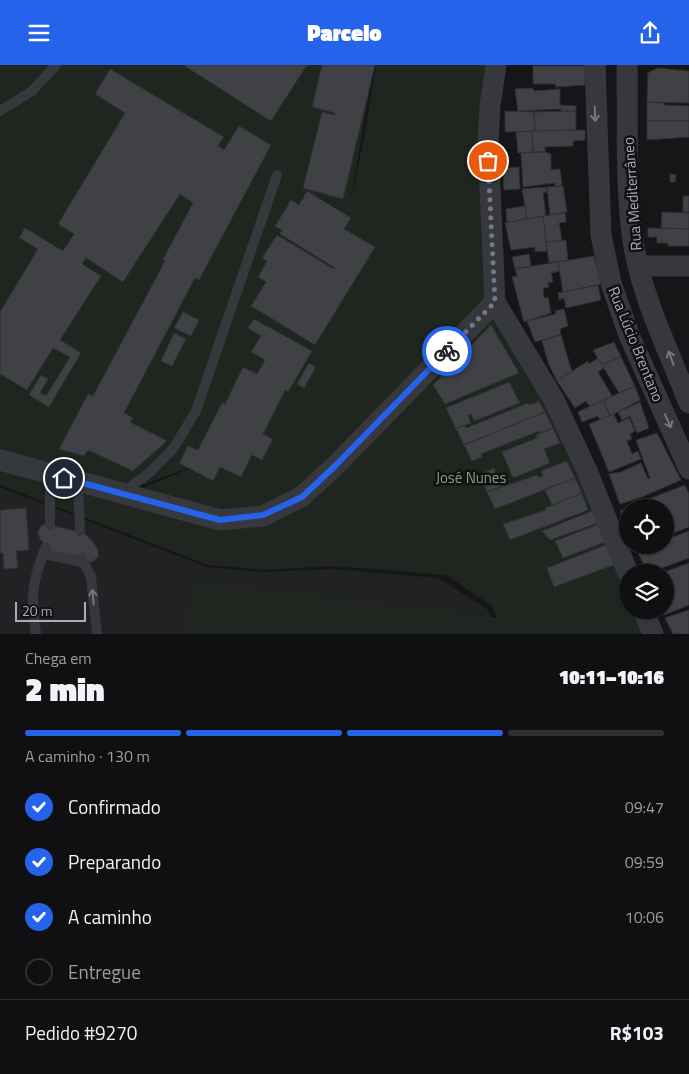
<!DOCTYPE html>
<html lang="pt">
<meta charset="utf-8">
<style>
:root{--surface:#101012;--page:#19191b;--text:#f1f3f6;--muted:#9c9d9f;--line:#303032;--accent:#2563eb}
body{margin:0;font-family:"Titillium Web",sans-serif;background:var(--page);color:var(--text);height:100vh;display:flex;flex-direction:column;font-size:19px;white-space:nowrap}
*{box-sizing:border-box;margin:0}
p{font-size:16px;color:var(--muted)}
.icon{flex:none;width:28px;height:28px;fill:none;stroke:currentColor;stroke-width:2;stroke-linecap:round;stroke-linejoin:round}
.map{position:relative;height:569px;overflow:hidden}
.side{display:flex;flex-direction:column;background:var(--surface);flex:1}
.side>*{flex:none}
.buttons{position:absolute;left:619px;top:434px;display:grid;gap:10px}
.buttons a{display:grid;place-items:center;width:55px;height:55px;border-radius:50%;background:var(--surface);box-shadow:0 1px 4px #0004,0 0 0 1px var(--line);font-size:25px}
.scale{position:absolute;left:15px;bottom:12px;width:71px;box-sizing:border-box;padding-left:5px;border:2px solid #a8adb8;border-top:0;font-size:14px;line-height:18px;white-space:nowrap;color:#a8adb8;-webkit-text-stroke:4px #111113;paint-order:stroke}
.pin{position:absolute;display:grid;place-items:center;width:42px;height:42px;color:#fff;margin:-21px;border:2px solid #fff;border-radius:50%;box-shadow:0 1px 5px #0007}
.courier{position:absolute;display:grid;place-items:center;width:50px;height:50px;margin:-25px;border:4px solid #2563eb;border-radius:50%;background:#fff;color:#222;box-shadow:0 1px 6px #0007}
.head em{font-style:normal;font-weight:800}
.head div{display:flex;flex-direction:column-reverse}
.head{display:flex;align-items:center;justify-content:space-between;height:85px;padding:0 25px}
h1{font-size:32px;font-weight:800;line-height:38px}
.bar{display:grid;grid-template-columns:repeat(4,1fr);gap:8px 5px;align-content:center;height:60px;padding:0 25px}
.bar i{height:6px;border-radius:4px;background:var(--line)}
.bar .active{background:var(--accent)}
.bar p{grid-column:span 4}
.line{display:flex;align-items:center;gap:12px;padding:0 25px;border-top:1px solid var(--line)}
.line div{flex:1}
ol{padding:0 25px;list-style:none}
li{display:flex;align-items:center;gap:15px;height:55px}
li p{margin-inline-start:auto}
li .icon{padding:5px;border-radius:50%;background:var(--accent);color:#fff;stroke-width:4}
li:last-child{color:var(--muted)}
li i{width:28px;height:28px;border:2px solid var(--line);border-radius:50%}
header{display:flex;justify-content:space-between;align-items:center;height:65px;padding:0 25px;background:var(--accent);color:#fff;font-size:22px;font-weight:800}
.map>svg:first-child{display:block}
.built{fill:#222225}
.green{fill:#1e261f}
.building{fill:#404145;stroke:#303034}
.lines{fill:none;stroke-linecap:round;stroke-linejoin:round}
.service{stroke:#37383d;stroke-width:10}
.minor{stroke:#37383d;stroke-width:21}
.oneway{stroke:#757881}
.done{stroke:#757880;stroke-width:5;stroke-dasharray:0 9}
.route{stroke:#2563eb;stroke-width:6}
.labels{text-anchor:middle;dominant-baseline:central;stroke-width:5;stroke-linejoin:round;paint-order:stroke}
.street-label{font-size:15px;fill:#a8adb8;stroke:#111113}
.park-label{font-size:15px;fill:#7fa381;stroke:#111113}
</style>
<header><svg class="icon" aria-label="menu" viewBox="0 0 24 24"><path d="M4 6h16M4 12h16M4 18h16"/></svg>Parcelo<svg class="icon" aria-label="share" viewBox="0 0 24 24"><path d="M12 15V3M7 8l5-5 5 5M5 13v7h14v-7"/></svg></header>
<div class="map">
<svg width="689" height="569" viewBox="0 0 689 569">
<rect width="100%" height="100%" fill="#161618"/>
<!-- built -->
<path class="built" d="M0,422L207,502L264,507L332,504L438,513L488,545L498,569H0Z"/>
<!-- green -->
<g class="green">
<path d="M0,0H374L351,133L363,78L376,0H495L493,236L301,430L221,452L131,428L202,398L121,428L0,392Z"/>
<path d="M492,244L553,345L627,517L628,545H639L649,569H185L192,516L497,553L492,541L446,510L329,501L265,505L208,500L0,420V399L264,453Z"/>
</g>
<!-- building -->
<g class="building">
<path d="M183,0H307L271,56Z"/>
<path d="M322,0H375L343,134L303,123L322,47L335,50V48L312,42Z"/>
<path d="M533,1H585V20L556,22L555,19H533Z"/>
<path d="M657,3L689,6V38L647,37L648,8Z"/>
<path d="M110,4L224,72L218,81L224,85L239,61L271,80L199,215L195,213L124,348L133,353L130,357L167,376L133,406L88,385L84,391L59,384L88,329L93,331L165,196L163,194L193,138L180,129L123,217L86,193L82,199L101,211L60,275L81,288L49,342L29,330L41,310L48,314L40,328L46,331L70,292L53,283L27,325L0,309V247L38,184L19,173L25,163L63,186L74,169L58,159L125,48L95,29Z"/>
<path d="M533,23L534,26L560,24V40L576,41V46H561V44L518,46L515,24Z"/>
<path d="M647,37L664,38V40L689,41V56H647Z"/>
<path d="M505,46L534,47L535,66L505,67Z"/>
<path d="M576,46V65L535,66L534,47Z"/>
<path d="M647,56H689V72L647,75Z"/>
<path d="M585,65V75L573,76V81L545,82V87H533L532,66Z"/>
<path d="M532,66L533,87L518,88L516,67Z"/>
<path d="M545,87L551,89V105L560,104L562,121H555V118L523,122L521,88Z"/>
<path d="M519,102L520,124L504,125L503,103Z"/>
<path d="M670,109L676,110L675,117H670Z"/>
<path d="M563,121L567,147L550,150L547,122Z"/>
<path d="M547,122V127L543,128L546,151L527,154L522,124Z"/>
<path d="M307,126L351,153L344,164L375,182L315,280L251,241L266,217L258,212L267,196L262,193L277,170L334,204L335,203L280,169L282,165L275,161L291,135L299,140Z"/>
<rect x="683" y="131" width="6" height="16"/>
<path d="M525,141L527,154L507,158L506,144Z"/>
<path d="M662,147L689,148V164L661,163Z"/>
<path d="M565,148L566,157L559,158L562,176L546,177L543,151Z"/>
<path d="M543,151L547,186L535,187V182L511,185L505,158Z"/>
<path d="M648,163L689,164V181H668V178H657V172H648Z"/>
<path d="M566,175L568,195L549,198L546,177Z"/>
<path d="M529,189L531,201L515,204L512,192Z"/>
<path d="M594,191L601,219L563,227L558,197Z"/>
<path d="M558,197L560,206L551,208L553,217L548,218L549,222L543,223L544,233L548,232L551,248L524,257L512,212L517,211L515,204Z"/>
<path d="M598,220L601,235L566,243L564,233L559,235L558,228Z"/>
<path d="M564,244L568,261L560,264L561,270L535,277L527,256L556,249L555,246Z"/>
<path d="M183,247L199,255L191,271L174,263Z"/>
<path d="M254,254L312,286L288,327L285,325L263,369L273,374L262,395L252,390L241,412L220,402L213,416L179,398L188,381L198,385L222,338L225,339L243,302L257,309L265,295L251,287L261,271L248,263Z"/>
<path d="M491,260L519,308L445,339L433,320Z"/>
<path d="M174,268L186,274L172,301L161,296Z"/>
<path d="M561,270L572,307L557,316L549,300L542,276Z"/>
<path d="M614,277L621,292L602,300L593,285Z"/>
<path d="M621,292L635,321L619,328L602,300Z"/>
<path d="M598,293L604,303L598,307L612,331L590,342L586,336L575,343L557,316L588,296L589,299Z"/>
<path d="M309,298L316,302L304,323L297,319Z"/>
<path d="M509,317L520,338L474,356L471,349L468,350L471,358L456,364L446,343Z"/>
<path d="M635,321L640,335L610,351L603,335Z"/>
<path d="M603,335L610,351L600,355L598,351L582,357L578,347Z"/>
<path d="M539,336L545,347L464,380L456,364L465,360L466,363L528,338L529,340Z"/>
<path d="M640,337L649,363L637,368L630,351L622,355L618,347Z"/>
<path d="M545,347L553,363L540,368L539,366L481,389L482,392L472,396L464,380Z"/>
<path d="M614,349L618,358L629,353L635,366L630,369L632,374L627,376L632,389L638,386L641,394L609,407L589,359Z"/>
<path d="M553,363L560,378L544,384L550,398L513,413L502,387L537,373L536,370Z"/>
<path d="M657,368L681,415L642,432L620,439L609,409L621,407L641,398L648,414L650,413L636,375Z"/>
<path d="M567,396L575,413L495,444L487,427L537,410L539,413L543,411L541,406Z"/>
<path d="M494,403L502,421L487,427L480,412L484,411L483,408Z"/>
<path d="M575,413L582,428L552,440L545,425Z"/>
<path d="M685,420L689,429V462L665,471V442H628Z"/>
<path d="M582,428L588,445L510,475L503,459L546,445L545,443Z"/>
<path d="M26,443L29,485L16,486L18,503L4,504L3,488H0V445Z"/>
<path d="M628,443V459L620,446Z"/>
<path d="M592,446L598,458L550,475L542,466Z"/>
<path d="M45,459L84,468L93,477L98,485V492L92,497L51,486L40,474L38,468L40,462Z"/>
<path d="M599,459L605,477L563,493L555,476Z"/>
<path d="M689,466V493L648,508L637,486L652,480H665V475Z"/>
<path d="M608,479L616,499L554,522L547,503Z"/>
<path d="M689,498V540L664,550L661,545H665V508H662Z"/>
<path d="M689,545V569H673L665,553Z"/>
</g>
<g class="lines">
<!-- service -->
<g class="service">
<path d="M0,46L32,26L56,0"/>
<path d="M78,416L80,466"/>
<path d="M122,428L149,408L173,384L196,346L277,110"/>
<path d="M50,460V409"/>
<path d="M43,489L83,497"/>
<path d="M82,493L91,512L97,569"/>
<path d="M36,569C31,531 31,518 46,482"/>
</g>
<!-- minor -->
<g class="minor">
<path d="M496,0L490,41L488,78L495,237L554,335L587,406L628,508"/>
<path d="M595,0L601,170L611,218L629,270L689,404"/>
<path d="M627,0C628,58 625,118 633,176C641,231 669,286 689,338"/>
<path d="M639,201H689"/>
<path d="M0,395L220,455L263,451L301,432L335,401L495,237"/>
<path d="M643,545L653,569"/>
</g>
</g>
<!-- one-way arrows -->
<defs><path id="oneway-shaft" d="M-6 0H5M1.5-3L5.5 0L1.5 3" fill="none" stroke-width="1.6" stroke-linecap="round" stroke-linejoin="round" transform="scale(1.25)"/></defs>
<g class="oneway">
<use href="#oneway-shaft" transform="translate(595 49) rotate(88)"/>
<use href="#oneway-shaft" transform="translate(671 293) rotate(-111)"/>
<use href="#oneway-shaft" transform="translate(668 356) rotate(66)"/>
<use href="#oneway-shaft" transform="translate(93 532) rotate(-95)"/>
</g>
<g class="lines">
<!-- done -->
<path class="done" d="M447,286L495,237L488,96"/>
<!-- route -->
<path class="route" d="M64,413L220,455L263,450L302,432L335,401L447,286"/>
</g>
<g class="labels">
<!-- street labels -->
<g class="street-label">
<text transform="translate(632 129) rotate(-94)">Rua Mediterrâneo</text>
<text transform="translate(636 279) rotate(68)">Rua Lúcio Brentano</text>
</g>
<!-- park labels -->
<g class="park-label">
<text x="471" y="412">José Nunes</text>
</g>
</g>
</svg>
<div class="buttons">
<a><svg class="icon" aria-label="locate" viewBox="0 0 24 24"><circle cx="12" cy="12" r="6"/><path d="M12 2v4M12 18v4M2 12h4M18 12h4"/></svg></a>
<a><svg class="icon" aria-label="layers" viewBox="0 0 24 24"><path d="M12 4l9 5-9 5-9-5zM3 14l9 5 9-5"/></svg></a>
</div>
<div class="scale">20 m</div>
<div class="pin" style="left:488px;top:96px;background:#ea580c"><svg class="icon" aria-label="bag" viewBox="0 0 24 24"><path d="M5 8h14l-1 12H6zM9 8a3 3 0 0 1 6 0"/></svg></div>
<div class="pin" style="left:64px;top:413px;background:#1f2937"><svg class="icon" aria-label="home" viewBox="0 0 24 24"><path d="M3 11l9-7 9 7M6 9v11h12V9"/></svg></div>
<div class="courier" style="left:447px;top:286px"><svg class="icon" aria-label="bike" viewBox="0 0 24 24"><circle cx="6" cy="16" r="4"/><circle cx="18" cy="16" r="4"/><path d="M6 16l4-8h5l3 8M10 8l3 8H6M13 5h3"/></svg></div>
</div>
<section class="side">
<div class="head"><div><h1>2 min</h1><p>Chega em</p></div><em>10:11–10:16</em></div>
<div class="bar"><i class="active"></i><i class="active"></i><i class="active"></i><i></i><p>A caminho · 130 m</p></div>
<ol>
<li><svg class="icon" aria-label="check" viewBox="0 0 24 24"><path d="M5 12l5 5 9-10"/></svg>Confirmado<p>09:47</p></li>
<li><svg class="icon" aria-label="check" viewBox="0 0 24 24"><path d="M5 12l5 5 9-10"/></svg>Preparando<p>09:59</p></li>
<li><svg class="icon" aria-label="check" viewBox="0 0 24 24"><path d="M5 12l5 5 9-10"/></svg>A caminho<p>10:06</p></li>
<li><i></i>Entregue</li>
</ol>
<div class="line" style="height:65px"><div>Pedido #9270</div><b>R$103</b></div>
</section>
